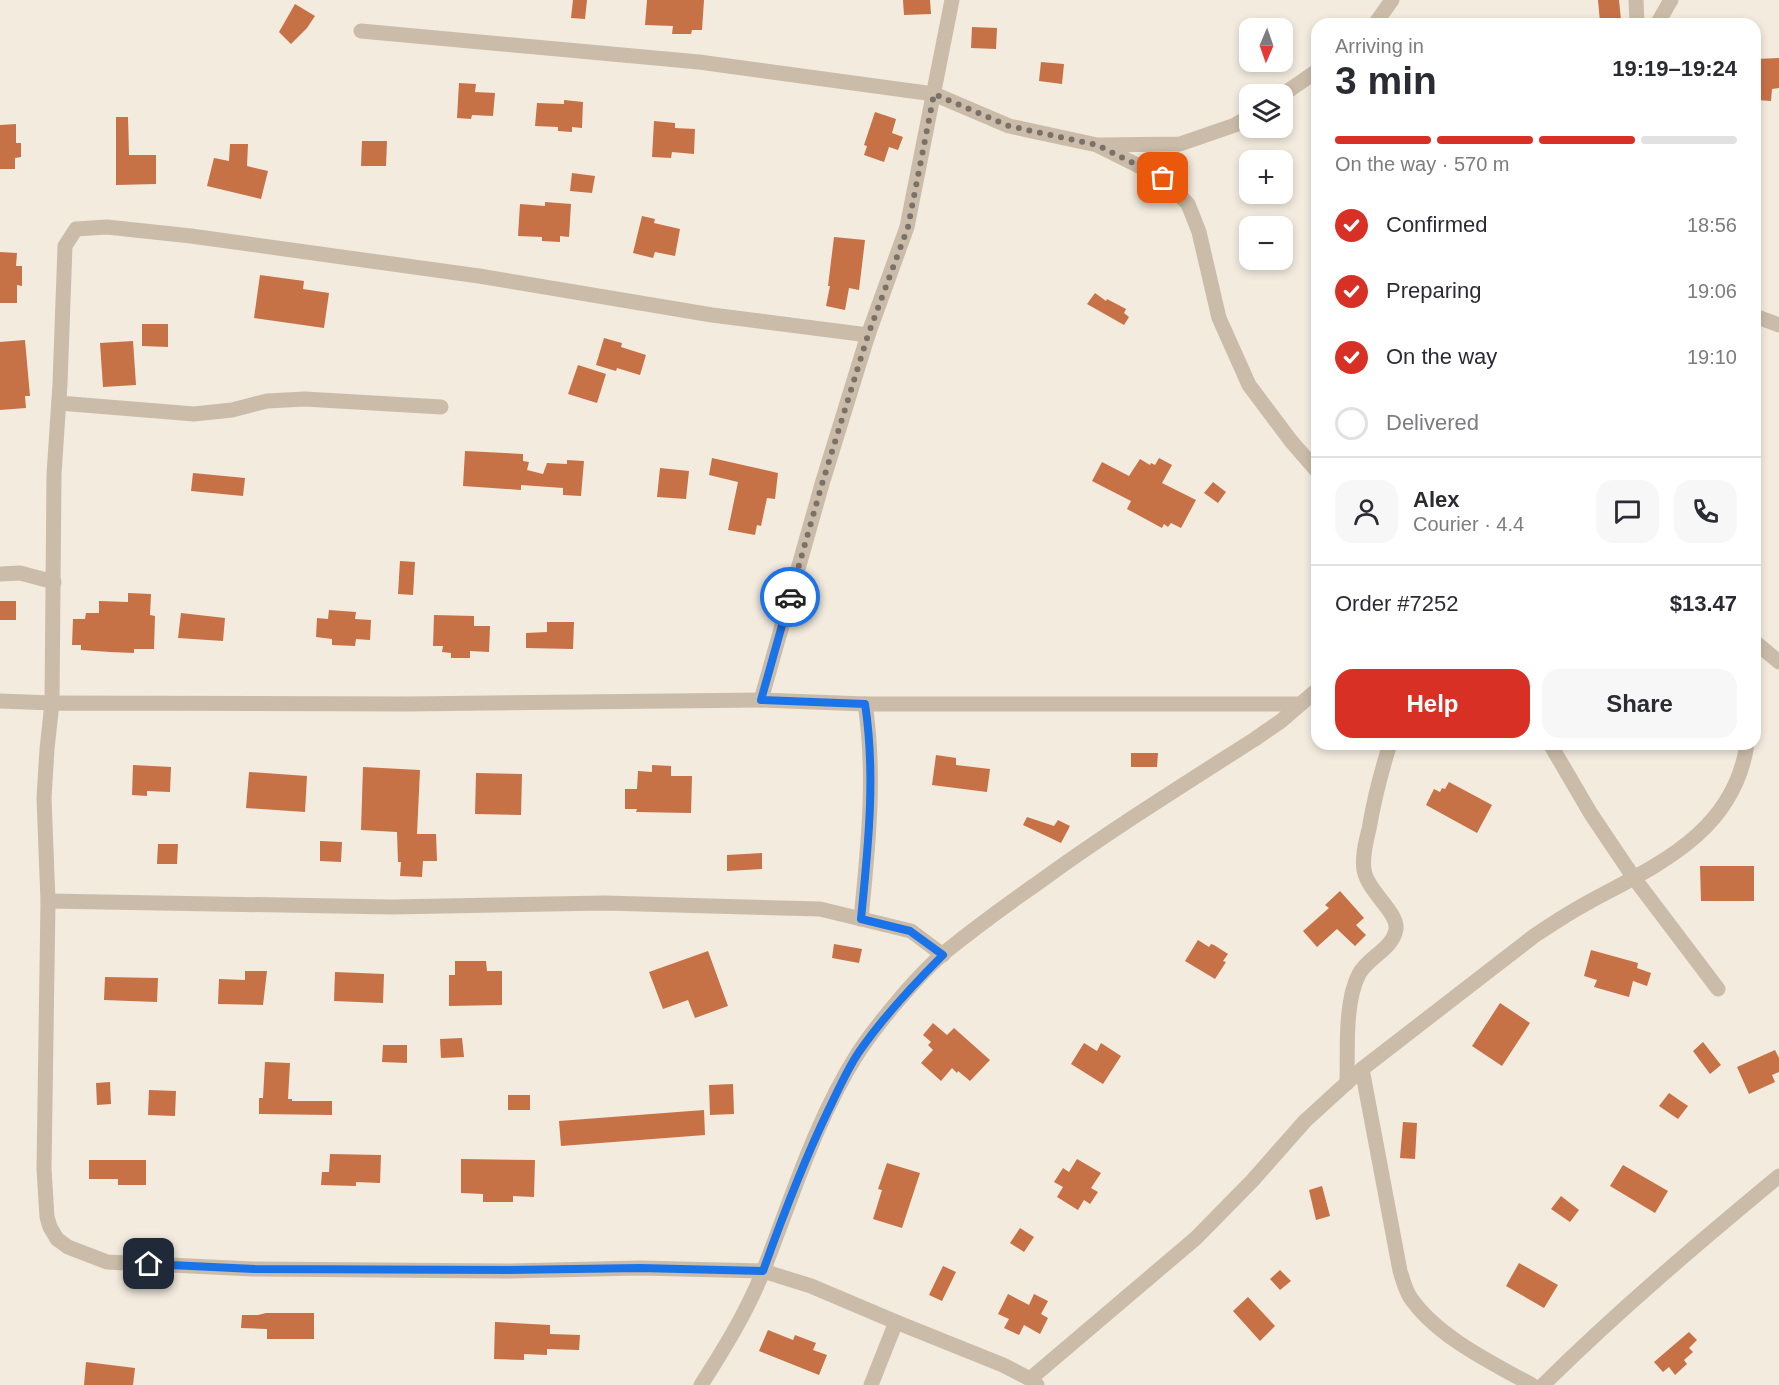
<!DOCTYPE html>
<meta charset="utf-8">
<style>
:root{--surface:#fff;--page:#f7f7f7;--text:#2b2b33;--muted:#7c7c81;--line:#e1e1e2;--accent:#d93025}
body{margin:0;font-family:Arial,sans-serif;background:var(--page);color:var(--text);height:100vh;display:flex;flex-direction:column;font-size:22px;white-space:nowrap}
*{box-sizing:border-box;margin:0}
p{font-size:20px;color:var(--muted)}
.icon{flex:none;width:33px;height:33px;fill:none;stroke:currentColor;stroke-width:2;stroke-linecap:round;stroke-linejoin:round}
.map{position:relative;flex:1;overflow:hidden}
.panel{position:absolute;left:1311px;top:18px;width:450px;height:732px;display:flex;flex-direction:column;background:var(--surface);border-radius:18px;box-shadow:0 3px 9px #0003}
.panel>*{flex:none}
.needle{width:39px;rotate:182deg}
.fabs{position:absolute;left:1239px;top:18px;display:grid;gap:12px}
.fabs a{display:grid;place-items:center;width:54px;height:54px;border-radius:12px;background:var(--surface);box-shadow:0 3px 9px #0003;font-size:30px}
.pin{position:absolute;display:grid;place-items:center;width:51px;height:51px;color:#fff;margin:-26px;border-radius:12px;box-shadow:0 3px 9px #0006}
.courier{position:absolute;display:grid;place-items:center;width:60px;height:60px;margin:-30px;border:4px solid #1a73e8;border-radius:50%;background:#fff;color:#222;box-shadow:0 2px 8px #0007}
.headline em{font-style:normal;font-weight:700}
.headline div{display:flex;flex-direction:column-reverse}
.headline{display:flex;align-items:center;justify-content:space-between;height:102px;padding:0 24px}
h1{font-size:39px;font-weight:700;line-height:45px}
.bar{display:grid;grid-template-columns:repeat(4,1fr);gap:9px 6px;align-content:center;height:72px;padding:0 24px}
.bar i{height:8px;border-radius:4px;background:var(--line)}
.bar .current{background:var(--accent)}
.bar p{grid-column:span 4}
.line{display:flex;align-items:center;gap:15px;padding:0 24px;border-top:2px solid var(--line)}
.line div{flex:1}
.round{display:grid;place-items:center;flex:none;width:63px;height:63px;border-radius:18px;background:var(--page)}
ol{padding:0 24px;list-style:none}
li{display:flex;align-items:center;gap:18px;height:66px}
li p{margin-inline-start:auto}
li .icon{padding:6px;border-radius:50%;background:var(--accent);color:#fff;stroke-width:4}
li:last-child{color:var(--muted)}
li i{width:33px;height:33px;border:3px solid var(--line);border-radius:50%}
.cta{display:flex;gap:12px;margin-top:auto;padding:12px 24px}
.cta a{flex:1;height:69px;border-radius:18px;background:var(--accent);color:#fff;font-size:24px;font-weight:700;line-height:69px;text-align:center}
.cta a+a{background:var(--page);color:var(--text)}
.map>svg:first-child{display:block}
.building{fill:#c77147}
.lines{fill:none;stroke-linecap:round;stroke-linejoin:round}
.street{stroke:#cbbca9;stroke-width:15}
.done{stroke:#7a7168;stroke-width:6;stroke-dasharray:0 10.8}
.route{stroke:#1a73e8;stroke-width:8}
</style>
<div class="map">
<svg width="1779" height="1385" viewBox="0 0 1779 1385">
<rect width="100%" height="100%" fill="#f3ebde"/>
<!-- building -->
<g class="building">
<path d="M573,0H587L585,19L571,18Z"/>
<path d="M647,0H704L702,30H692L691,34H672L673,26L645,25Z"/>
<path d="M903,0H930L931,14L904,15Z"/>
<path d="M1598,0H1619L1621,20L1600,22Z"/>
<path d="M295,4L315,16L307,28L291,44L279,32Z"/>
<path d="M972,27L997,28L996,49L971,48Z"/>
<path d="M1779,58V88L1772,89L1771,101L1757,100L1758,89H1755V59Z"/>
<path d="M1041,62L1064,64L1062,84L1039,81Z"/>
<path d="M459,83L476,84L475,92L495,93L493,116L472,115L471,119L457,118Z"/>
<path d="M564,100L583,102L582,128L572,127V132L558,131V127L535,126L537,103L564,104Z"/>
<path d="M875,112L896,119L892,133L903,137L898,150L889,147L884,162L864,155L867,146L864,145Z"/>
<path d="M116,117H128L129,155H156V184L116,185Z"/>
<path d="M654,121L675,123V128L695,129L694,154L672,152L671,158L652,157Z"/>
<path d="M16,124V143H21V157L15,158V169H0V125Z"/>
<path d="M362,141H387L386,166H361Z"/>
<path d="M230,144H248L247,166L268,171L261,199L207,186L214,158L229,161Z"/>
<path d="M572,173L595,176L592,193L570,191Z"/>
<path d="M545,202L571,204L569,237L560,236V242L542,241V237L518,236L520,204L545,206Z"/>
<path d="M642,216L655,219L654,223L680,229L675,256L655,252L653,258L633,253Z"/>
<path d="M834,237L865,240L859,290L849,288L845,310L826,306L830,286H828Z"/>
<path d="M0,252L17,253L16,266H22V286L17,285V303H0Z"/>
<path d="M260,275L304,281L303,289L329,293L324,328L254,318Z"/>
<path d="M1095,293L1106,301L1107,299L1126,309L1124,313L1129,317L1124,325L1087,304Z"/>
<path d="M142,324H168V347L142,346Z"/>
<path d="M604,338L622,343L621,347L646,355L640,375L617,368L616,371L596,365Z"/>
<path d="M25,340L30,396H25L26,408L0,410V342Z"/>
<path d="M133,341L136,385L103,387L100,343Z"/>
<path d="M578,365L606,374L597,403L568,394Z"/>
<path d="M465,451L523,454V461L529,462L527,470L543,474L547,463L567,464V460L584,461L581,496L563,495V488L521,485V490L463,486Z"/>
<path d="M712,458L778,473L775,499L767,498L761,526L757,525L755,535L728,530L738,482L709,475Z"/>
<path d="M1159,458L1172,465L1162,483L1196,500L1181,528L1171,523L1168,527L1164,524L1162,528L1127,509L1131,501L1092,481L1102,462L1129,476L1140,459L1150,465L1151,463L1155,465Z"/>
<path d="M660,468L689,471L686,499L657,497Z"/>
<path d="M193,473L245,478L243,496L191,491Z"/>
<path d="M1213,482L1226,492L1218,503L1204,493Z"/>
<path d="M400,561L415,562L413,595L398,594Z"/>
<path d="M128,593L151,594L150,615L155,616L154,649H134V653L110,652L81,650V645H72L73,619H85L86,613H99V601L128,602Z"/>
<rect x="0" y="601" width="16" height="19"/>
<path d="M329,610L356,612L355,619L371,620L370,640L356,639L355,646L332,645V639L316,637L317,618L328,619Z"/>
<path d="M181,613L225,618L223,641L178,638Z"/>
<path d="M434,615L474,616V626H490L489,652L470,651V658H451V653L442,652L443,646H433Z"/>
<path d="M547,622H574L573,649L526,648V633L547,632Z"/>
<path d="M1131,753H1158L1157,767H1131Z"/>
<path d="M936,755L956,758V765L990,769L987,792L932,785Z"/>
<path d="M133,765L171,767L170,792L147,791V796L132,795Z"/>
<path d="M652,765L671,766V776H692L691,813L636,812L637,809H625V789H637L638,771L652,772Z"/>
<path d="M363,767L420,770L417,834H436L437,861H423L422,877L400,876L401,862H398L397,832L361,830Z"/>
<path d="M249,772L307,776L305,812L246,808Z"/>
<path d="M476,773L522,774L521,815L475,814Z"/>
<path d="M1449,782L1492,805L1477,833L1426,805L1434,789L1440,792L1442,788L1445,789Z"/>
<path d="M1027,817L1054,826L1058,820L1070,826L1061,843L1023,825Z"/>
<path d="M320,841L342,842L341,862L320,861Z"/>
<path d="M158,844H178L177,864H157Z"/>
<path d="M762,853V869L727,871V855Z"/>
<path d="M1700,866H1754V901H1701Z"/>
<path d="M1340,891L1364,918L1356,925L1366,935L1355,946L1337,929L1317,947L1303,931L1329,908L1325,905Z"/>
<path d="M1198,940L1209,947L1211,944L1214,945L1228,954L1223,961L1226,962L1215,979L1185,961Z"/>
<path d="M834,944L862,949L859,963L832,958Z"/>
<path d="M1591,950L1638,963L1637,968L1651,973L1647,986L1633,981L1629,997L1594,987L1597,980L1584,976Z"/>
<path d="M708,951L728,1006L695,1018L688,1000L663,1009L649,972Z"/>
<path d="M455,961H486L487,971H502V1005L449,1006V975H455Z"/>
<path d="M245,971H267L263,1005L218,1004L219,979L245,980Z"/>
<path d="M335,972L384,974L383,1003L334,1001Z"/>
<path d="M105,977L158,978L157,1002L104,1000Z"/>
<path d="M1500,1003L1530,1023L1502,1066L1472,1046Z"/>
<path d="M933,1023L947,1035L954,1028L990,1060L970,1081L958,1071L957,1073L952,1068L941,1081L921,1063L933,1050L928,1045L931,1042L923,1035Z"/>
<path d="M462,1038L464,1057L441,1058L440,1039Z"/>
<path d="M1703,1042L1721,1065L1710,1074L1693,1051Z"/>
<path d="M1084,1043L1097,1051L1101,1043L1121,1056L1103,1084L1071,1064Z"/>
<path d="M383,1045H407V1063L382,1062Z"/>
<path d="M1775,1050L1779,1058V1072L1772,1075L1775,1082L1749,1094L1737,1067Z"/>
<path d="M265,1062L290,1063L288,1099H292V1101H332V1115L259,1114V1098H263Z"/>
<path d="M110,1082L111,1104L97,1105L96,1083Z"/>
<path d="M733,1084L734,1114L710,1115L709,1085Z"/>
<path d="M149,1090L176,1091L175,1116L148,1115Z"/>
<path d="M1669,1093L1688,1106L1678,1119L1659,1106Z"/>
<rect x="508" y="1095" width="22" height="15"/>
<path d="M704,1110L705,1135L561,1146L559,1121Z"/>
<path d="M1403,1122L1417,1123L1415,1159L1400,1158Z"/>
<path d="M330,1154L381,1155L380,1183L356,1182V1186L321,1185L322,1172H329Z"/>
<path d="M461,1159L535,1160L534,1197L513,1196V1202H483V1194L461,1193Z"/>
<path d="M1077,1159L1101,1173L1091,1188L1098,1192L1090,1204L1084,1200L1078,1210L1057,1197L1063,1187L1054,1182L1063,1168L1069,1172Z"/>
<path d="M89,1160H146V1185H118V1179H89Z"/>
<path d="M887,1163L920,1173L902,1228L873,1219L882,1190L878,1189Z"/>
<path d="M1623,1165L1668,1191L1655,1213L1610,1186Z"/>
<path d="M1322,1186L1330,1216L1316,1220L1309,1190Z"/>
<path d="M1561,1196L1579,1210L1570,1222L1551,1209Z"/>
<path d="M1020,1228L1034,1237L1024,1252L1010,1243Z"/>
<path d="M1519,1263L1558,1285L1544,1308L1506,1286Z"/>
<path d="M943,1266L956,1272L942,1301L929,1295Z"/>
<path d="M1280,1270L1291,1281L1280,1290L1270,1279Z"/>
<path d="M1008,1294L1029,1305L1034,1294L1048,1301L1041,1314L1048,1318L1040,1334L1024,1325L1019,1335L1004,1328L1009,1319L998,1314Z"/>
<path d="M1248,1297L1275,1326L1260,1341L1233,1311Z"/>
<path d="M266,1313H314V1339H267V1329L241,1328L242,1315H258Z"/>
<path d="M495,1322L550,1325V1334L580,1335L579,1350L547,1349V1355L524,1354V1360L494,1359Z"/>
<path d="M768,1330L793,1340L795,1335L816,1343L813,1350L827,1355L819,1375L759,1351Z"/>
<path d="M1689,1332L1697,1340L1689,1348L1693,1352L1684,1360L1687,1364L1675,1375L1669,1367L1663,1372L1654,1362Z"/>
<path d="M86,1362L135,1368L133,1385H84Z"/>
</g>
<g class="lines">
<!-- street -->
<g class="street">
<path d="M1636,0L1637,24"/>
<path d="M1375,24L1392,0"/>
<path d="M1657,24L1671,0"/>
<path d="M361,31L699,62L934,94L1009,126L1097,145L1163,178L1188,204L1199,232L1219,318L1249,385L1291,441L1317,471"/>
<path d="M1282,95L1317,71"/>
<path d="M1099,145L1180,144L1235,125L1250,116"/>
<path d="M1755,316L1779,325"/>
<path d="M59,403L194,414L232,410L267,401L305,399L441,407"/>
<path d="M0,574L20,573L54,582"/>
<path d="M1755,642L1779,662"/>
<path d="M761,700L822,484L868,335L907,227L952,0"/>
<path d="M0,701L52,703L54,474L60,384L65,246L76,229L107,227L191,236L479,276L712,315L868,335"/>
<path d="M1550,744L1591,814L1634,878L1718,989"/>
<path d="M48,901L392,907L605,903L820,909L911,931L943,955"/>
<path d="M861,919C868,848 876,775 865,704"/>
<path d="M1362,1069L1400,1271C1403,1280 1405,1289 1410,1297C1436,1336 1492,1363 1532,1385"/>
<path d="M1347,1083C1348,1051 1344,1003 1359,974C1368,957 1393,949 1396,929C1398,912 1368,892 1364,870C1362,856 1366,841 1369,829C1374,800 1381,772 1390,744"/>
<path d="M896,1322L1003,1365L1030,1379L1037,1385"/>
<path d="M1030,1379L1196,1238L1252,1181L1305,1121L1362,1069L1534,936C1552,924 1570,912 1589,902C1659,864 1734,832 1747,744"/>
<path d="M701,1385C724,1349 748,1310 764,1269C792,1197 816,1119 858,1053C878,1023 916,977 944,953C976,927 1009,903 1042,880C1111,830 1183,785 1255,739L1281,721L1317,690"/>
<path d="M871,1385L896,1322L811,1286L763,1271L640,1268L506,1271L253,1269L107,1262L68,1247L57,1239L50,1227L47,1217L44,1169L48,901L44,798L47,749L52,703L408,704L761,700L865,704H1300"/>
<path d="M1543,1385C1618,1311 1698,1243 1779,1176"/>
</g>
</g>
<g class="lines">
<!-- done -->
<path class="done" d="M790,597L822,484L868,335L908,227L934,94L1009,126L1097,145L1163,178"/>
<!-- route -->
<path class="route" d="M149,1264L254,1269L506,1270L640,1268L763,1271C782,1218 802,1165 827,1113C837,1093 846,1071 859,1052C883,1017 913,985 943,955L910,931L861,919C868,848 876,775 865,704L761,700L790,597"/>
</g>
</svg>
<div class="fabs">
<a><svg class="needle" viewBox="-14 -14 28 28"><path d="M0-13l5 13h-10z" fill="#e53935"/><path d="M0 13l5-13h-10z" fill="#7c7c81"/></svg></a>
<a><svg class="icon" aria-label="layers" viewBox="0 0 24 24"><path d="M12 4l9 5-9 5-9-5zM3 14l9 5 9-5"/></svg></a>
<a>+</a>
<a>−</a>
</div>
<div class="pin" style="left:1163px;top:178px;background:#ea580c"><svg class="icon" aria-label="bag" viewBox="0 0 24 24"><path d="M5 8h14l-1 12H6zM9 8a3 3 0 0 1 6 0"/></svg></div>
<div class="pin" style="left:149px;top:1264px;background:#1f2937"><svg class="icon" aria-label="home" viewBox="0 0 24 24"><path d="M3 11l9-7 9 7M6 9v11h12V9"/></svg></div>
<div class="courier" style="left:790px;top:597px"><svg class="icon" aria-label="car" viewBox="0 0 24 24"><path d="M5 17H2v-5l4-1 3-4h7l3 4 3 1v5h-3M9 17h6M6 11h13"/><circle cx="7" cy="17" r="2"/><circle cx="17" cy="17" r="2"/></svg></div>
<section class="panel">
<div class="headline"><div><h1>3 min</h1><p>Arriving in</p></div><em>19:19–19:24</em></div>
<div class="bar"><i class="current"></i><i class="current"></i><i class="current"></i><i></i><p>On the way · 570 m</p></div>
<ol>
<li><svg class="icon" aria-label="check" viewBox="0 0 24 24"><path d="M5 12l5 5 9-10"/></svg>Confirmed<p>18:56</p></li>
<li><svg class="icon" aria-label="check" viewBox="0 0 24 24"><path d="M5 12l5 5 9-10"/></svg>Preparing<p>19:06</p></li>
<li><svg class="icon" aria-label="check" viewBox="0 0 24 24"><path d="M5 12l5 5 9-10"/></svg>On the way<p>19:10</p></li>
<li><i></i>Delivered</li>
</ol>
<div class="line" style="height:108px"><a class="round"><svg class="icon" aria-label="person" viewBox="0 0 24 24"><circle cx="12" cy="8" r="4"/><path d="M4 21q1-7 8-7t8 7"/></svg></a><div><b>Alex</b><p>Courier · 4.4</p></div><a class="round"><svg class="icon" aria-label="chat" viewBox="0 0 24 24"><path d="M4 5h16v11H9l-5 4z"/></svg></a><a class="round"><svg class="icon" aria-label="phone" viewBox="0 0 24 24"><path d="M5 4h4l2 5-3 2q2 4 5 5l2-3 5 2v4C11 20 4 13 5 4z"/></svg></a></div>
<div class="line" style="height:78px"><div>Order #7252</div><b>$13.47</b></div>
<div class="cta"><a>Help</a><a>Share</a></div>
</section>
</div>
